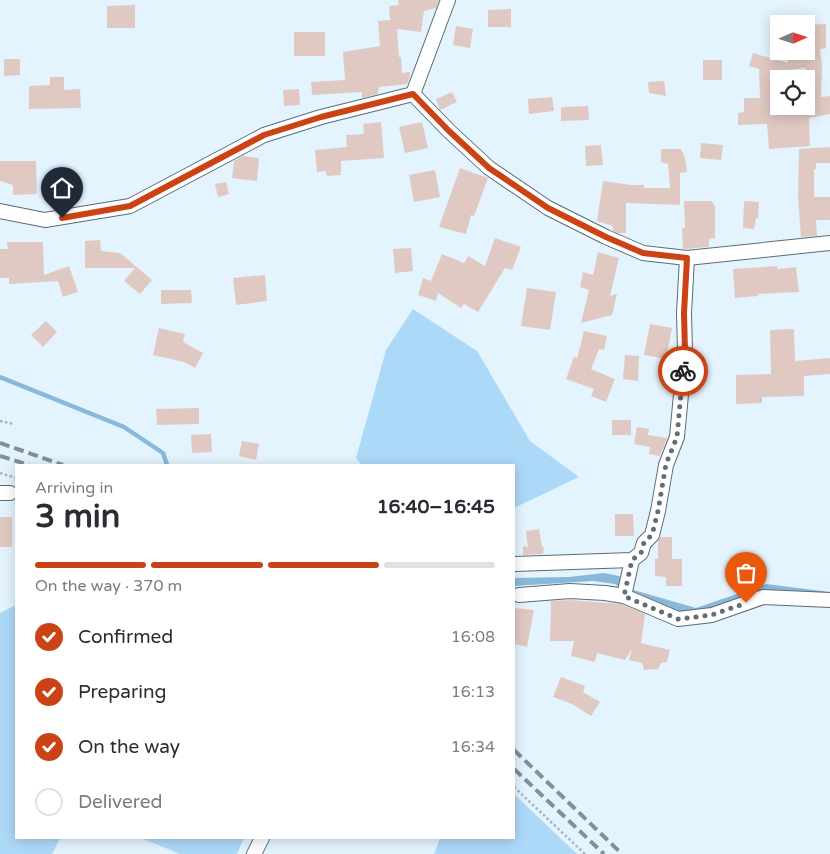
<!DOCTYPE html>
<meta charset="utf-8">
<style>
:root{--surface:#fff;--page:#f2f2f3;--text:#2b2b33;--muted:#7c7c81;--line:#e1e1e2;--accent:#cb4315}
body{margin:0;font-family:"Varela Round",sans-serif;background:var(--page);color:var(--text);height:100vh;display:flex;flex-direction:column;font-size:19px;white-space:nowrap}
*{box-sizing:border-box;margin:0}
p{font-size:16px;color:var(--muted)}
.icon{flex:none;width:28px;height:28px;fill:none;stroke:currentColor;stroke-width:2;stroke-linecap:round;stroke-linejoin:round}
.map{position:relative;flex:1;overflow:hidden}
.panel{position:absolute;left:15px;top:464px;width:500px;height:375px;display:flex;flex-direction:column;background:var(--surface);border-radius:0px;box-shadow:0 2px 12px #0003}
.panel>*{flex:none}
.needle{width:32px;rotate:87deg}
.controls{position:absolute;left:770px;top:15px;display:grid;gap:10px}
.controls a{display:grid;place-items:center;width:45px;height:45px;border-radius:0px;background:var(--surface);box-shadow:0 2px 12px #0003;font-size:25px}
.pin{position:absolute;display:grid;place-items:center;width:42px;height:42px;color:#fff;margin:-51px -21px;border-radius:50% 50% 50% 0;rotate:-45deg;box-shadow:0 0 5px #0007}
.pin .icon{rotate:45deg}
.courier{position:absolute;display:grid;place-items:center;width:50px;height:50px;margin:-25px;border:4px solid #cb4315;border-radius:50%;background:#fff;color:#222;box-shadow:0 1px 6px #0007}
.summary em{font-style:normal;font-weight:700}
.summary div{display:flex;flex-direction:column-reverse}
.summary{display:flex;align-items:center;justify-content:space-between;height:85px;padding:0 20px}
h1{font-size:32px;font-weight:700;line-height:38px}
.bar{display:grid;grid-template-columns:repeat(4,1fr);gap:8px 5px;align-content:center;height:60px;padding:0 20px}
.bar i{height:6px;border-radius:4px;background:var(--line)}
.bar .active{background:var(--accent)}
.bar p{grid-column:span 4}
ol{padding:0 20px;list-style:none}
li{display:flex;align-items:center;gap:15px;height:55px}
li p{margin-inline-start:auto}
li .icon{padding:5px;border-radius:50%;background:var(--accent);color:#fff;stroke-width:4}
li:last-child{color:var(--muted)}
li i{width:28px;height:28px;border:2px solid var(--line);border-radius:50%}
.map>svg:first-child{display:block}
.green{fill:#add9f8}
.water{fill:#88b8da}
.lines{fill:none;stroke-linecap:round;stroke-linejoin:round}
.stream{stroke:#88b8da;stroke-width:4.5}
.building{fill:#e0c9c2;fill-rule:evenodd}
.street-casing{stroke:#5a6b77;stroke-width:16}
.path{stroke:#a7b4be;stroke-width:2.5;stroke-dasharray:2.5 2.5;stroke-linecap:butt}
.street{stroke:#fff;stroke-width:14}
.rail{stroke:#838f98;stroke-width:4;stroke-dasharray:10 5;stroke-linecap:butt}
.done{stroke:#636d75;stroke-width:5;stroke-dasharray:0 9}
.route{stroke:#cb4315;stroke-width:6}
</style>
<div class="map">
<svg width="830" height="854" viewBox="0 0 830 854">
<rect width="100%" height="100%" fill="#e4f4ff"/>
<!-- green -->
<g class="green">
<path d="M413,309L477,351L530,441L579,477L514,508V465H362L356,458L386,350Z"/>
<path d="M16,605V838H60L52,854H0V613Z"/>
<path d="M514,794L577,854H434L440,838H514Z"/>
<path d="M141,838H244L237,854H180Z"/>
</g>
<!-- water -->
<path class="water" d="M604,573L619,576L630,589L696,608L766,584L830,592V597L769,591L699,614L667,610L629,595L615,584L593,581L514,586V578L569,577Z"/>
<g class="lines">
<!-- stream -->
<path class="stream" d="M0,377L124,427L163,453L167,465"/>
</g>
<!-- building -->
<g class="building">
<path d="M398,0H439L436,8L424,11L421,32L397,29L399,57H401L402,73L410,72V77L407,84L379,87L378,94L362,98V92L312,95L311,82L345,80L343,52L380,46L378,21L390,20L389,6L399,5Z"/>
<path d="M135,5V28H107V6Z"/>
<path d="M511,9V27H488V10Z"/>
<path d="M826,24V48L820,49L822,66L821,97L830,96V114L809,118L810,146L769,149L767,124L738,125V113L744,112V98H760L759,69L749,66L753,53L788,63L787,53L806,51V25ZM806,68V106H779V71Z"/>
<path d="M456,26L473,29L470,48L453,45Z"/>
<rect x="294" y="32" width="31" height="24"/>
<path d="M4,59H20V75L4,76Z"/>
<rect x="703" y="60" width="19" height="20"/>
<path d="M50,77H64V90L80,89L81,108L29,109V86L50,85Z"/>
<path d="M664,81L666,96L649,93L648,82Z"/>
<path d="M299,89L300,105L284,106L283,90Z"/>
<path d="M452,92L457,102L440,110L436,99Z"/>
<path d="M552,97L554,111L529,114L528,99Z"/>
<path d="M588,106L589,120L561,121V107Z"/>
<path d="M381,122L384,158L341,161V175L327,176L326,171L317,172L315,150L347,147L346,135L364,134L363,124Z"/>
<path d="M422,122L428,148L405,153L399,127Z"/>
<path d="M701,143L723,145L721,160L700,158Z"/>
<path d="M601,145L603,165L586,166L585,146Z"/>
<path d="M830,147V163H816V169H814V197H830V220H816L817,236L801,237L798,196L799,149Z"/>
<path d="M661,149H681L685,158L687,172L680,173V205L626,203V233H618L613,231V226L597,221L603,181L631,185H644V188H670L668,164L661,162Z"/>
<path d="M243,156L259,158L257,181L232,178L234,161Z"/>
<path d="M0,161H36L37,194L13,195V185L0,181Z"/>
<path d="M460,168L488,178L474,216L471,215L466,234L439,227Z"/>
<path d="M435,170L440,197L414,202L409,175Z"/>
<path d="M226,182L229,194L218,197L215,184Z"/>
<path d="M684,201H711L715,206V238L709,239V247L683,249L682,228H685Z"/>
<path d="M744,201L759,202L758,218H756L754,229L743,228Z"/>
<path d="M495,238L521,247L512,270L505,268L478,312L464,304L461,308L438,293L436,301L418,295L423,278L431,281L442,254L464,263L468,256L485,266Z"/>
<path d="M100,240L101,251L120,253L152,280L140,294L124,281L135,268H85V241Z"/>
<path d="M7,242H43L44,275L69,266L78,292L63,297L58,281L9,284V278H0V249H8Z"/>
<path d="M411,248L413,271L395,273L393,249Z"/>
<path d="M598,252L619,258L610,296L617,294L612,315L581,323L589,290L580,287L583,272L593,275Z"/>
<path d="M777,266V269L796,267L799,292L758,294V296L735,298L733,269Z"/>
<path d="M265,275L267,301L236,305L233,278Z"/>
<path d="M527,288L556,292L550,330L521,326Z"/>
<path d="M161,290H191L192,303L161,304Z"/>
<path d="M46,321L57,332L43,347L31,335Z"/>
<path d="M650,324L672,328L666,359L644,355Z"/>
<path d="M159,328L185,334L183,342L203,353L195,368L184,362L153,355Z"/>
<path d="M794,329L795,361L830,358V374L804,376V396L762,397V403L736,404V375L771,374L770,330Z"/>
<path d="M584,331L607,336L604,350L599,349L591,369L615,379L606,402L591,396L594,389L566,379L574,357L577,358Z"/>
<path d="M625,355L639,356L638,381L623,379Z"/>
<path d="M199,408V424L157,425L156,409Z"/>
<rect x="612" y="420" width="19" height="15"/>
<path d="M637,427L649,429L648,435L667,438L660,456L649,454L650,447L634,444Z"/>
<path d="M211,434L212,452L192,453L191,435Z"/>
<path d="M242,441L259,444L256,460L239,456Z"/>
<path d="M615,514H633L634,536H615Z"/>
<rect x="0" y="517" width="12" height="30"/>
<path d="M539,529L542,547H544L543,554L523,555V546L528,547L526,531Z"/>
<path d="M660,537H672V559H682V586H666V577L655,576V559H658V541Z"/>
<path d="M570,600L622,604L645,614L641,643L670,650L667,662L661,663L658,669L644,670L642,663L629,660L632,649L625,660L597,653L595,662L571,656L574,641H550L551,601Z"/>
<path d="M514,608L534,610L527,647L514,644Z"/>
<path d="M561,677L585,686L583,692L600,702L591,716L572,704L553,697Z"/>
</g>
<g class="lines">
<defs>
<g id="street">
<path d="M413,94L449,131L489,168L548,208L606,237L643,253L687,258L830,243"/>
<path d="M0,211L45,220L130,206L264,135L321,117L413,94L448,0"/>
<path d="M0,493H10"/>
<path d="M514,564L632,560L641,553L644,543L652,535L658,511L666,465L677,437L685,352L684,313L687,258"/>
<path d="M519,595L570,591L605,593L624,596L678,619L712,615L763,597L830,600"/>
<path d="M624,596L632,560"/>
<path d="M254,854L262,838"/>
</g>
</defs>
<!-- street casing -->
<use href="#street" class="street-casing"/>
<!-- path -->
<g class="path">
<path d="M0,421L14,424"/>
<path d="M0,473L16,478"/>
<path d="M514,787L585,854"/>
</g>
<!-- street -->
<use href="#street" class="street"/>
<!-- rail -->
<g class="rail">
<path d="M0,443L63,465"/>
<path d="M0,456L29,465"/>
<path d="M514,750L622,854"/>
<path d="M514,769L604,854"/>
</g>
</g>
<g class="lines">
<!-- done -->
<path class="done" d="M683,371L677,437L666,464L658,511L652,535L644,542L641,553L632,560L624,596L678,619L712,615L746,603"/>
<!-- route -->
<path class="route" d="M62,218L130,206L264,135L321,117L413,94L449,131L489,168L548,208L606,237L643,253L687,258L684,313L685,352L683,371"/>
</g>
</svg>
<div class="controls">
<a><svg class="needle" viewBox="-14 -14 28 28"><path d="M0-13l5 13h-10z" fill="#e53935"/><path d="M0 13l5-13h-10z" fill="#7c7c81"/></svg></a>
<a><svg class="icon" aria-label="locate" viewBox="0 0 24 24"><circle cx="12" cy="12" r="6"/><path d="M12 2v4M12 18v4M2 12h4M18 12h4"/></svg></a>
</div>
<div class="pin" style="left:746px;top:603px;background:#ea580c"><svg class="icon" aria-label="bag" viewBox="0 0 24 24"><path d="M5 8h14l-1 12H6zM9 8a3 3 0 0 1 6 0"/></svg></div>
<div class="pin" style="left:62px;top:218px;background:#1f2937"><svg class="icon" aria-label="home" viewBox="0 0 24 24"><path d="M3 11l9-7 9 7M6 9v11h12V9"/></svg></div>
<div class="courier" style="left:683px;top:371px"><svg class="icon" aria-label="bike" viewBox="0 0 24 24"><circle cx="6" cy="16" r="4"/><circle cx="18" cy="16" r="4"/><path d="M6 16l4-8h5l3 8M10 8l3 8H6M13 5h3"/></svg></div>
<section class="panel">
<div class="summary"><div><h1>3 min</h1><p>Arriving in</p></div><em>16:40–16:45</em></div>
<div class="bar"><i class="active"></i><i class="active"></i><i class="active"></i><i></i><p>On the way · 370 m</p></div>
<ol>
<li><svg class="icon" aria-label="check" viewBox="0 0 24 24"><path d="M5 12l5 5 9-10"/></svg>Confirmed<p>16:08</p></li>
<li><svg class="icon" aria-label="check" viewBox="0 0 24 24"><path d="M5 12l5 5 9-10"/></svg>Preparing<p>16:13</p></li>
<li><svg class="icon" aria-label="check" viewBox="0 0 24 24"><path d="M5 12l5 5 9-10"/></svg>On the way<p>16:34</p></li>
<li><i></i>Delivered</li>
</ol>
</section>
</div>
